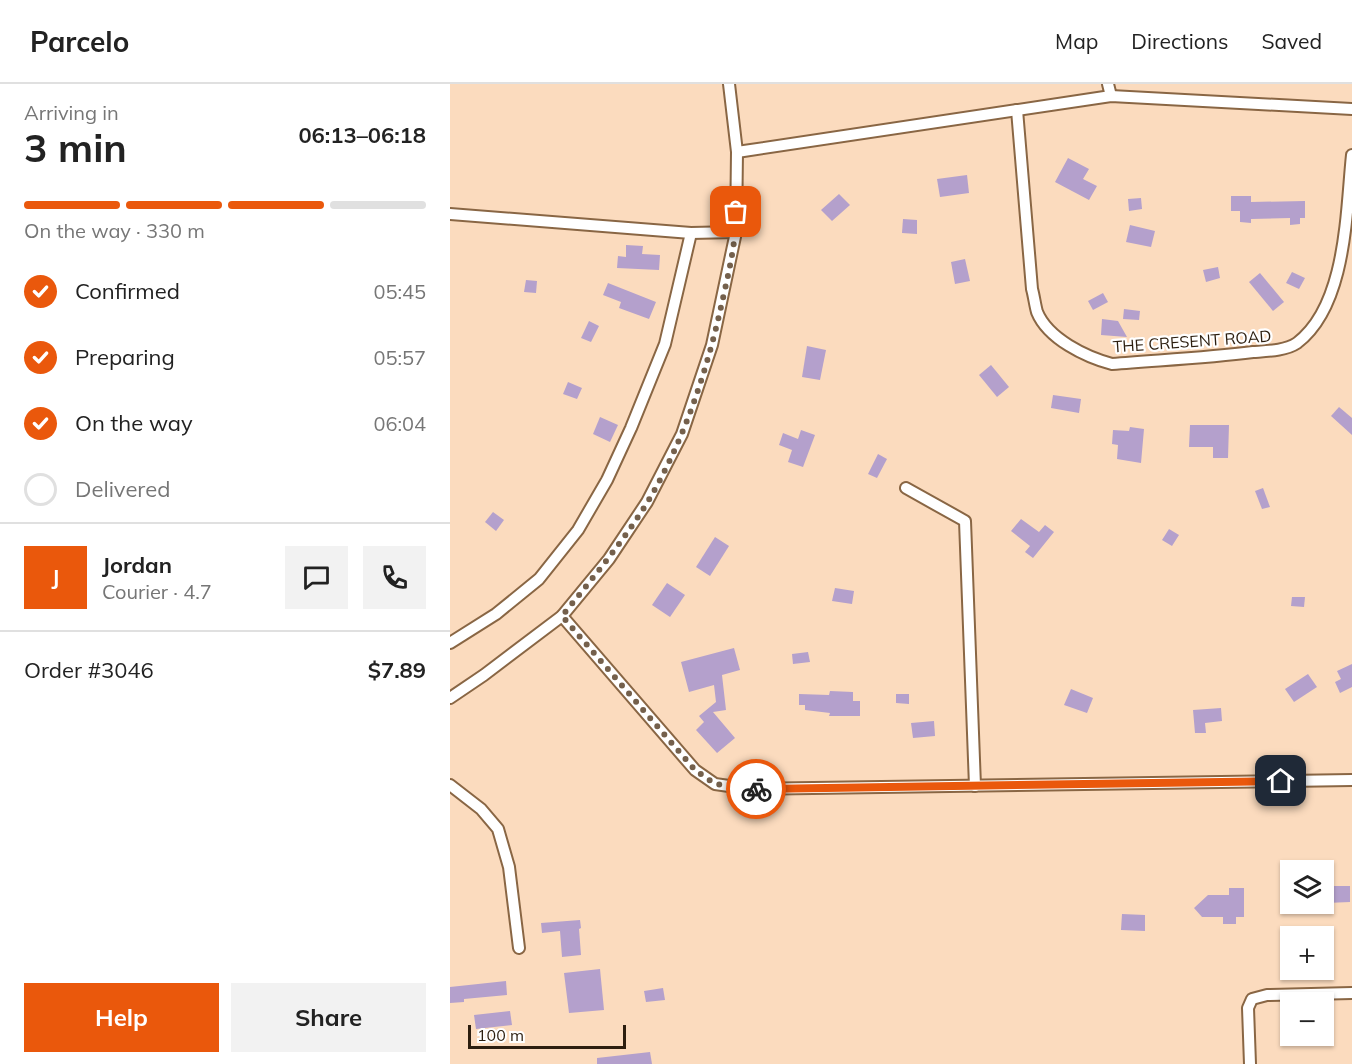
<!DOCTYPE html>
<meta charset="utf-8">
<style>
:root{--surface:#fff;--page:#f2f2f2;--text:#222;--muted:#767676;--line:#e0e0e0;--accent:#ea580c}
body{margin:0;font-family:Mulish,sans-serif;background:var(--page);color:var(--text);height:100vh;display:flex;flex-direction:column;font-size:22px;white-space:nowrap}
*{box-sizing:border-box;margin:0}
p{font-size:20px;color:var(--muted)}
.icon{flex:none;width:33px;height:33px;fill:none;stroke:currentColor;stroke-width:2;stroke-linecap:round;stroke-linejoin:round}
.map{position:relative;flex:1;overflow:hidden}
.side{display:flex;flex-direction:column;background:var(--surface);width:450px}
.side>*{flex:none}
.tools{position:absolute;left:830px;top:776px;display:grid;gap:12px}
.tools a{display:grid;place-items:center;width:54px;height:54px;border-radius:0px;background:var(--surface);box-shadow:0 2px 4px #0004;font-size:30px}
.scale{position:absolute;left:18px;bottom:15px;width:158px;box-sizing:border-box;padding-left:6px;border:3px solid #2c1e0f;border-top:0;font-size:16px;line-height:21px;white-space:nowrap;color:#2c1e0f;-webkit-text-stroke:4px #fff;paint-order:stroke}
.pin{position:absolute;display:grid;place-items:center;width:51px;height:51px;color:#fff;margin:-26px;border-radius:12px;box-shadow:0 3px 9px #0006}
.courier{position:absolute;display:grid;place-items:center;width:60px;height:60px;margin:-30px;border:4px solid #ea580c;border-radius:50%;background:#fff;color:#222;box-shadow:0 2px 8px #0007}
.overview em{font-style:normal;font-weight:700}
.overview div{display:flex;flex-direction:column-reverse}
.overview{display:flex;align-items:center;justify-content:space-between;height:102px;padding:0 24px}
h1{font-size:39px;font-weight:700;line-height:45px}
.bar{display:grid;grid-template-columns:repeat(4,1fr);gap:9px 6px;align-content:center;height:72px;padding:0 24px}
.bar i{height:8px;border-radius:4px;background:var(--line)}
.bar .active{background:var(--accent)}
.bar p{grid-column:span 4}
.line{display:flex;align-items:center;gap:15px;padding:0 24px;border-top:2px solid var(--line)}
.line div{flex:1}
.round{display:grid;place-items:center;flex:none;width:63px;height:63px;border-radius:0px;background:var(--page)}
ol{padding:0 24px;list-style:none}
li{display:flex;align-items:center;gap:18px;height:66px}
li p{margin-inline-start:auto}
li .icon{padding:6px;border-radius:50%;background:var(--accent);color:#fff;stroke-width:4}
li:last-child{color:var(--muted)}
li i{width:33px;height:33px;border:3px solid var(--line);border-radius:50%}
.cta{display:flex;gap:12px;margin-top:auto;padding:12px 24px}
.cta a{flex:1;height:69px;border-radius:0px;background:var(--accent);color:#fff;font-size:24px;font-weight:700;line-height:69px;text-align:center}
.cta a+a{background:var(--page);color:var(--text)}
header{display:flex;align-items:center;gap:36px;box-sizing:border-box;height:84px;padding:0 30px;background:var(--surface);border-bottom:2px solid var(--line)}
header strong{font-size:28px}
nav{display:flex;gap:33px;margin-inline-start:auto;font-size:21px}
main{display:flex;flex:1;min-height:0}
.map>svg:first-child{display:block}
.building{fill:#b4a0cc}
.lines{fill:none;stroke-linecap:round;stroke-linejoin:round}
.minor-casing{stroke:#896644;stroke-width:14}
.minor{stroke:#fff;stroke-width:10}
.done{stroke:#74604c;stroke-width:6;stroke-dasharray:0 10.8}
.route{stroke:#ea580c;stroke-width:8}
.labels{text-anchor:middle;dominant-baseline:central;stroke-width:4.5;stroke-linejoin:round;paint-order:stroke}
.street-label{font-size:16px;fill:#2c1e0f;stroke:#fff}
</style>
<header>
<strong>Parcelo</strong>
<nav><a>Map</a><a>Directions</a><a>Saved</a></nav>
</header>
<main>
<section class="side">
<div class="overview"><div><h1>3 min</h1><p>Arriving in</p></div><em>06:13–06:18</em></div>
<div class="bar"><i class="active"></i><i class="active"></i><i class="active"></i><i></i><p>On the way · 330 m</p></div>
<ol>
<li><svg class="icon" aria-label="check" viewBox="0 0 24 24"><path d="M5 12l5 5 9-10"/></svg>Confirmed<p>05:45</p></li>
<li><svg class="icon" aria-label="check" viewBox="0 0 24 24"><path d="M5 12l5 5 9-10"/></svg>Preparing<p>05:57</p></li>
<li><svg class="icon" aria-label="check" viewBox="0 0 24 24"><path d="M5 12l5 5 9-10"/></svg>On the way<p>06:04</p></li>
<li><i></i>Delivered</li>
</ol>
<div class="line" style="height:108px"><b class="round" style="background:var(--accent);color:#fff">J</b><div><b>Jordan</b><p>Courier · 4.7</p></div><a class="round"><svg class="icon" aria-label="chat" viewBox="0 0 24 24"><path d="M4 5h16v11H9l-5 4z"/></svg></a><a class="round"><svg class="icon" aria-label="phone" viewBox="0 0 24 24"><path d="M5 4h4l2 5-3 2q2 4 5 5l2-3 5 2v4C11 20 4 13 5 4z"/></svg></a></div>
<div class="line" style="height:78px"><div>Order #3046</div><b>$7.89</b></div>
<div class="cta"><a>Help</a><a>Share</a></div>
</section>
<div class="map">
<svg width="902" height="980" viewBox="0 0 902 980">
<rect width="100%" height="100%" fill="#fbdbbe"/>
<!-- building -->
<g class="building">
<path d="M618,74L639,85L633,95L647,102L639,116L605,98Z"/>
<path d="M517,91L519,109L490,113L487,95Z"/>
<path d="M389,110L400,121L382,137L371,126Z"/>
<path d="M781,112H801V118L855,117V134H850V140L840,141V134L801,135V139L790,138V127H781Z"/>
<path d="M691,114L692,125L679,127L678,115Z"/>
<path d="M453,135L467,136V150L452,149Z"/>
<path d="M680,141L705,147L701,163L676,158Z"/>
<path d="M176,161L193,162L192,170L210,171L209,186L167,184L168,172L176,173Z"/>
<path d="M515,175L520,197L505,200L501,178Z"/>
<path d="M768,183L770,194L756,198L753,186Z"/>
<path d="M842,188L855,194L849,205L836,199Z"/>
<path d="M810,189L834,218L823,227L799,198Z"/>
<path d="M76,196L87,197L86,209L74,208Z"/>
<path d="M158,199L206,218L199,235L169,224L171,218L153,211Z"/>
<path d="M653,209L658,218L643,226L638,217Z"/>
<path d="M674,225L690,227L689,236L673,235Z"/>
<path d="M652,235L668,237L677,253L651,251Z"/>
<path d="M139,237L149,242L141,258L131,254Z"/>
<path d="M357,262L376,266L370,296L352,293Z"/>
<path d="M541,281L559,303L547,313L529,291Z"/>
<path d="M118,298L132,304L127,315L113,310Z"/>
<path d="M603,311L631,315L629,329L601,324Z"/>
<path d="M889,323L902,334V351L881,332Z"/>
<path d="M150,333L168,341L160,358L143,350Z"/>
<path d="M740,341H779L778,374H763V363H739Z"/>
<path d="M680,343L694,345L691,379L667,375L668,361L662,360L663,346L679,347Z"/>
<path d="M351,346L365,351L353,383L338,378L342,366L329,361L333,349L348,355Z"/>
<path d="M428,370L437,375L427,394L418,390Z"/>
<path d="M813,404L820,423L812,425L805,407Z"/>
<path d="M43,428L54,436L46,447L35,438Z"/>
<path d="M571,435L589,448L595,441L604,448L583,474L575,468L580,462L561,447Z"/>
<path d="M719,445L729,451L722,462L712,456Z"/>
<path d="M265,453L279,462L260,492L246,483Z"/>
<path d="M217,499L235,511L220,533L202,521Z"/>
<path d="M385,504L404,507L402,520L382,517Z"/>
<path d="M842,513H855L854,523L841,522Z"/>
<path d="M284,564L290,586L272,591L276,626L263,628L285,654L267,669L246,646L254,638L249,632L266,618L264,601L239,608L231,578Z"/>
<path d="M358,568L360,578L343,580L342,570Z"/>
<path d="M902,580V603L890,609L885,598L891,595L887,587Z"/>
<path d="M858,590L867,603L844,618L835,605Z"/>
<path d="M621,605L643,614L637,629L614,621Z"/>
<path d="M380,607L403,608V617H410V632H379L380,629L355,626V621H349V610L379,611Z"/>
<path d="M446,610H459V620L446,619Z"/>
<path d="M771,624L772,637L755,639L756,649H745L743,626Z"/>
<path d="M484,637L485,652L463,654L461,639Z"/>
<path d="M875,802H900V818L876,819Z"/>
<path d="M779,804H794V833H786V840H773V833H752L744,824L758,811H779Z"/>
<path d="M672,830L695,831V847L671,846Z"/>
<path d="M130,836L131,844L129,845L131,871L112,873L110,847L92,849L91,839Z"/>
<path d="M150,885L154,926L119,929L114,889Z"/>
<path d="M56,897L57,911L14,915V918L0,919V903Z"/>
<path d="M213,904L215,916L196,918L194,907Z"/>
<path d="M60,927L62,941L26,945L24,931Z"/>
<path d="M200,968L202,980H147V974Z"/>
</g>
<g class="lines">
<defs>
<g id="minor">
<path d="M658,0L661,12"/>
<path d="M567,26L582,205C584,212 585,221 587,228C598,255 636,273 662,280C709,276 756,274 803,268C817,267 835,267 847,259C897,221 896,127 902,71"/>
<path d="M287,68L661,12L902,25"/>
<path d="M0,130L241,149L286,148"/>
<path d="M456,404L515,437L525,702"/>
<path d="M112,532L245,686L265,700L300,705L902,696"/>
<path d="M0,559L46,530L89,495L128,446L157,396L181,344L215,260L241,149"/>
<path d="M0,614L34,591L112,532L159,475L197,418L232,350L262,261L286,148L287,68L279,0"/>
<path d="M0,701L31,725L48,745L59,783L69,864"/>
<path d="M800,980L798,924L802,915L817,911L902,909"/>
</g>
</defs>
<!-- minor casing -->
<use href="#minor" class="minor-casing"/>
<!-- minor -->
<use href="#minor" class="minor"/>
</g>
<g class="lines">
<!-- done -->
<path class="done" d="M286,128C286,161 278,191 271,223C256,290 233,359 197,419C172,459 142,495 112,532L245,686L265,700L306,705"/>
<!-- route -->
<path class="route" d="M306,705L831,697"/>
</g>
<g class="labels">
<!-- street labels -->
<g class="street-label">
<text transform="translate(742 257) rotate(-4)">THE CRESENT ROAD</text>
</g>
</g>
</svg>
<div class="tools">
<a><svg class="icon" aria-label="layers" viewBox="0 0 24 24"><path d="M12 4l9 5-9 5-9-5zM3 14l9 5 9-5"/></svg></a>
<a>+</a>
<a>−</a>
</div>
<div class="scale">100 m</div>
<div class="pin" style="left:286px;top:128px;background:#ea580c"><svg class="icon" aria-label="bag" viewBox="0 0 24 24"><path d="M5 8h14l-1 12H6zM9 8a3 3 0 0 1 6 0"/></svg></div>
<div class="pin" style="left:831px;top:697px;background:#1f2937"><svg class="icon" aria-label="home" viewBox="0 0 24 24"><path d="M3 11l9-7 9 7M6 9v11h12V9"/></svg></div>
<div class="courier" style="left:306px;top:705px"><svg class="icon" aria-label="bike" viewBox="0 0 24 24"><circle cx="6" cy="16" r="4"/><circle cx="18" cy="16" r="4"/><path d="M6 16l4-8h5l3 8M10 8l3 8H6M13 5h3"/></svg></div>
</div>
</main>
